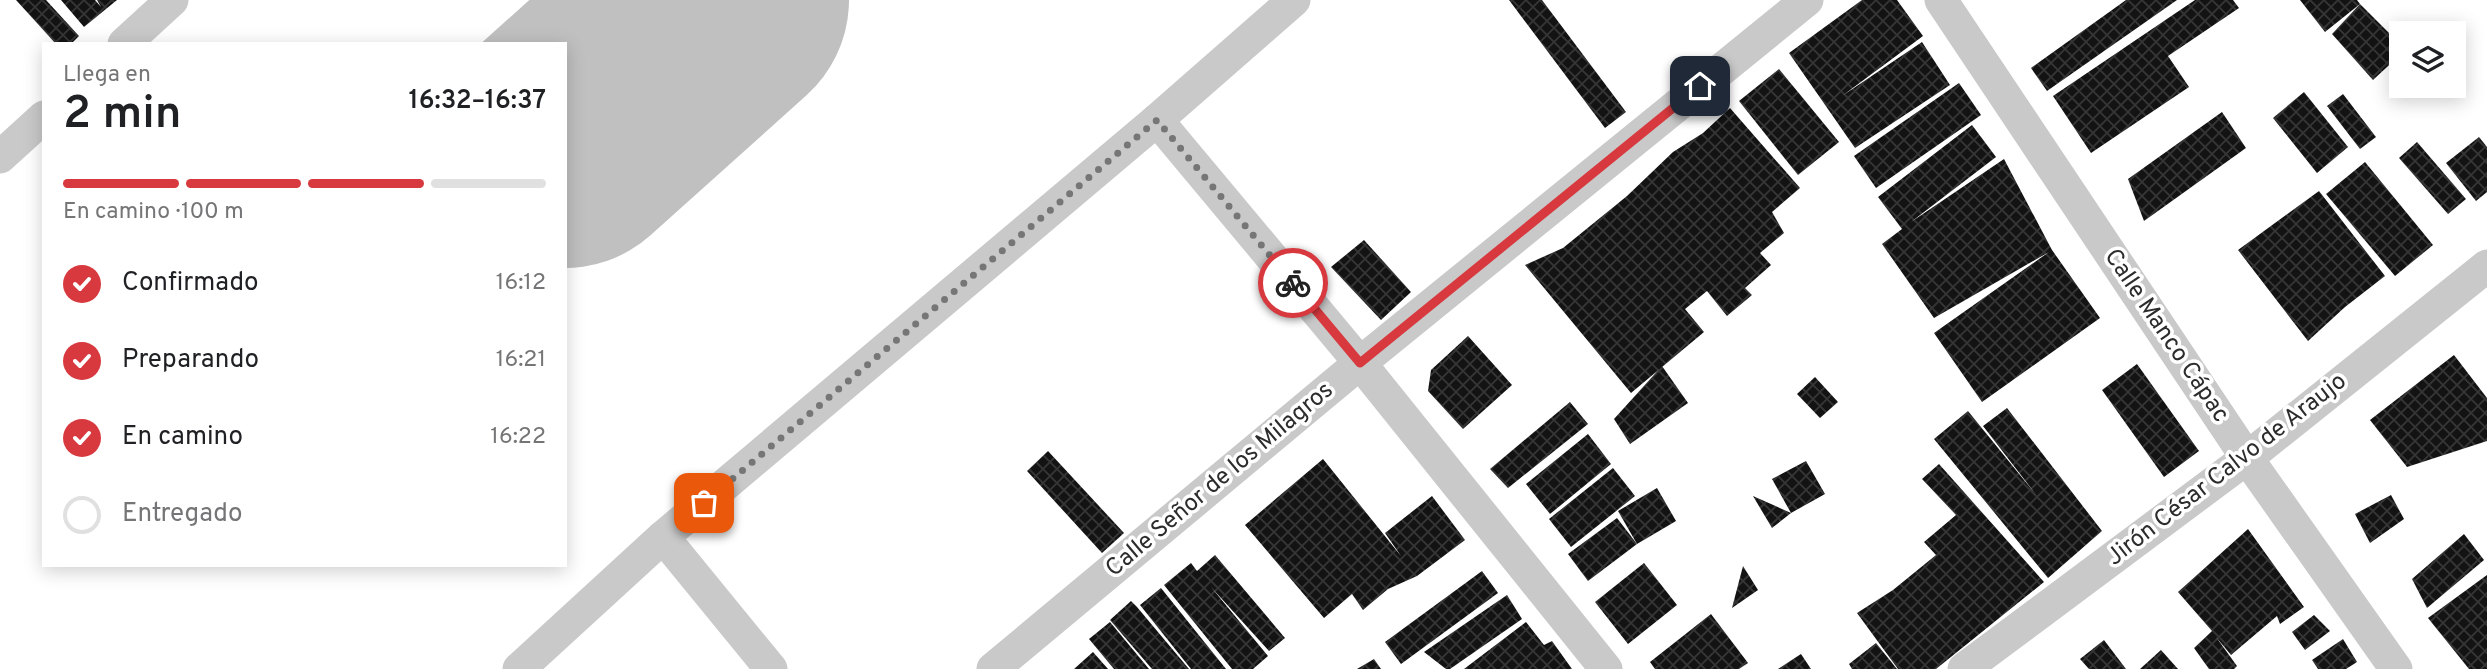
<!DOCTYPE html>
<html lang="es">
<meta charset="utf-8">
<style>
:root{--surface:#fff;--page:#f2f2f2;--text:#202124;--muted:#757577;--line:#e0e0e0;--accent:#d7393e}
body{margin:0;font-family:Overpass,sans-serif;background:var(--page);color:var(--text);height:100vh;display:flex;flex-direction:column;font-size:26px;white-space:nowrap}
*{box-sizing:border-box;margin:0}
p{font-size:23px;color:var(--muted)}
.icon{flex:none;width:38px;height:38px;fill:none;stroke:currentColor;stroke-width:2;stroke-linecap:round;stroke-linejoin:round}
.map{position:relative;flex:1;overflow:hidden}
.side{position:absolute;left:42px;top:42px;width:525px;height:525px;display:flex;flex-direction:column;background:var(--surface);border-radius:0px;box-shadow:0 4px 18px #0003}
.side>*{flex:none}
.controls{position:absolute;left:2389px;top:21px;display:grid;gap:14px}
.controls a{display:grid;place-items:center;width:77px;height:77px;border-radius:0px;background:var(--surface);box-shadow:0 4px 18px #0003;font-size:35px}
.pin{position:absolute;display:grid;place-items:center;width:60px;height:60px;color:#fff;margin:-30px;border-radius:14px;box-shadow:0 4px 10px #0006}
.courier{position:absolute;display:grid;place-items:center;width:70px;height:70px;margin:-35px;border:5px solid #d7393e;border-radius:50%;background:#fff;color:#222;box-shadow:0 2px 9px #0007}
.summary em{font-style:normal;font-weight:600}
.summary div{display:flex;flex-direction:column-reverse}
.summary{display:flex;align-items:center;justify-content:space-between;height:119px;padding:0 21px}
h1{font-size:46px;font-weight:600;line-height:52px}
.bar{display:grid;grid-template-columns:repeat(4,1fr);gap:10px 7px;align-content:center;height:84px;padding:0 21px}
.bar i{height:9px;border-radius:5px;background:var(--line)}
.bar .selected{background:var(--accent)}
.bar p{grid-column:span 4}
ol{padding:0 21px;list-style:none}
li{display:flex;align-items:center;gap:21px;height:77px}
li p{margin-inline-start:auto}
li .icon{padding:7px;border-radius:50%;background:var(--accent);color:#fff;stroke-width:4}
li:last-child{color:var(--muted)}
li i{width:38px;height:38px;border:4px solid var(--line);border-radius:50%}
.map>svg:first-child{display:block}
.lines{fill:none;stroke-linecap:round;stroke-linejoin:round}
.runway{stroke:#c0c0c0;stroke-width:256}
.building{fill:url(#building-cross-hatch)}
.minor{stroke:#c9c9c9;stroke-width:33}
.done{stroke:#767676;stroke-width:7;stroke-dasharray:0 12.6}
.route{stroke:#d7393e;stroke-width:9}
.labels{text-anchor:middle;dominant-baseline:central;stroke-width:7;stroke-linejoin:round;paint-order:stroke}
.street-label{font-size:24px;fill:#2c2c2c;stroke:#fff}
</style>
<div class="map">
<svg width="2487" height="669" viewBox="0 0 2487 669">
<defs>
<pattern id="building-cross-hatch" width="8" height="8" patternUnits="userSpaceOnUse" patternTransform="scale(1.75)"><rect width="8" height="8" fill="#131313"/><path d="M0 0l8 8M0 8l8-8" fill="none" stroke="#363636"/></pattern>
</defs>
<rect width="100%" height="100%" fill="#fff"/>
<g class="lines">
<!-- runway -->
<path class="runway" d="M565,140L721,0"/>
</g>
<!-- building -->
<g class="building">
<path d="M16,0H46L79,36L71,44H56Z"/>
<path d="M61,0H95L101,7L97,0H117L84,27Z"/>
<path d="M1509,0H1542L1626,112L1605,128Z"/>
<path d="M1862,0H1897L1923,36L1842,96L1922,42L1950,85L1855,148L1789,53Z"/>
<path d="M2126,0H2177L2047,91L2031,68Z"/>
<path d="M2195,0H2233L2239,8L2168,56L2189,87L2091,153L2053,96Z"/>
<path d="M2300,0H2357L2360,4L2325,32Z"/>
<path d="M2360,4L2401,45V54L2373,80L2332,34Z"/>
<path d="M1779,69L1839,142L1798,175L1739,101Z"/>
<path d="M1959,83L1981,115L1876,188L1854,156Z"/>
<path d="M2304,92L2348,147L2317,173L2273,118Z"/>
<path d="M2343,94L2376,137L2360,149L2327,106Z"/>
<path d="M1730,108L1800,188L1772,212L1784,233L1760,253L1771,265L1745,288L1752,295L1727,316L1707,291L1685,309L1704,332L1631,393L1525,265L1563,248L1627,196L1673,152L1703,133Z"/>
<path d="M2222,112L2246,148L2144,221L2128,179Z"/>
<path d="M1972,125L1996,157L1911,222L2004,159L2052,250L2100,318L1982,402L1934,333L2049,252L1934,318L1882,244L1902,229L1878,197Z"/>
<path d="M2479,137L2487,147V192L2476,201L2446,163Z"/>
<path d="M2417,142L2466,199L2448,214L2399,158Z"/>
<path d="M2365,162L2433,245L2395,276L2326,194Z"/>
<path d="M2319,191L2385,276L2345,307L2308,341L2238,250Z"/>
<path d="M1364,240L1411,292L1381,320L1331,267Z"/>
<path d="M1468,336L1512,385L1463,429L1428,391L1431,370Z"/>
<path d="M2454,355L2487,398V441L2407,467L2370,420Z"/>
<path d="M2137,364L2199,451L2164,477L2102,390Z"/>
<path d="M1662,366L1688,403L1630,444L1614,419Z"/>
<path d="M1815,377L1838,402L1820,418L1797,394Z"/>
<path d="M1570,402L1588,424L1508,488L1490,469Z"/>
<path d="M2007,408L2102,531L2048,578L1934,439L1968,411L2037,496L1983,426Z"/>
<path d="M1588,434L1611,464L1550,514L1526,484Z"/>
<path d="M1048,451L1124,533L1102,553L1027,471Z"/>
<path d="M1323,459L1401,556L1385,533L1432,496L1465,540L1417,576L1388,589L1363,610L1352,594L1324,618L1245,525Z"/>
<path d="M1806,461L1825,494L1791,513L1772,528L1753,496L1791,513L1772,479Z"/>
<path d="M1939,464L2044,582L1936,669H1898L1857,613L1893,590L1936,555L1924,542L1956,515L1922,479Z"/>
<path d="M1613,468L1635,496L1571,547L1549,519Z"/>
<path d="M1657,488L1676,521L1637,544L1618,511Z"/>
<path d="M2391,495L2404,519L2370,543L2355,514Z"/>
<path d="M1617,518L1637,544L1588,581L1568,554Z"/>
<path d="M2248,529L2304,607L2280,624L2277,616L2231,655L2216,637L2237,666L2234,669H2209L2194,648L2212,631L2178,592Z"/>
<path d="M2464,534L2484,560L2427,608L2412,579Z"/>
<path d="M1215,555L1285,638L1269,651L1211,587L1268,656L1253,669H1232L1164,585L1191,563L1197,571Z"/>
<path d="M1644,563L1677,605L1628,644L1595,602Z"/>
<path d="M1743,566L1758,590L1732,608Z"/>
<path d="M1482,571L1498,593L1401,664L1385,642Z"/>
<path d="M2487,575V669H2469L2428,618Z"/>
<path d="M1161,588L1226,669H1191L1140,605Z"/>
<path d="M1507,595L1522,619L1450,669H1446L1424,652Z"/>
<path d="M1131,601L1137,607L1189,669H1152L1110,620Z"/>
<path d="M1711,614L1748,663L1739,669H1655L1650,662Z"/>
<path d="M2314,615L2330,631L2305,650L2292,632Z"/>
<path d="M1110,622L1149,669H1114L1089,639Z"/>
<path d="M1526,622L1544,645L1552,641L1572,669H1464Z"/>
<path d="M2343,639L2357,662L2346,669H2318L2312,660Z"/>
<path d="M2104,640L2126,669H2089L2080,659Z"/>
<path d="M1876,643L1897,669H1852L1849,664Z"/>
<path d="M2161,650L2178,669H2140Z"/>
<path d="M1093,652L1108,669H1074Z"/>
<path d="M1801,654L1811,669H1778Z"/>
<path d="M1374,659L1381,669H1357Z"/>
</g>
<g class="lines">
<!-- minor -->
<g class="minor">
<path d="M1941,0L2247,458L2396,669"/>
<path d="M124,44L172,0"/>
<path d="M1157,120L1360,363L1606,669"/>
<path d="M0,157L44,117"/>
<path d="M663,537L771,669"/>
<path d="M519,669L663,537L1157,120L1294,0"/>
<path d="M993,669L1360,363L1807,0"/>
<path d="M1964,669L2247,458L2487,266"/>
</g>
</g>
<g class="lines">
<!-- done -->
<path class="done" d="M704,503L1157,120L1293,283"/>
<!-- route -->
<path class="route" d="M1293,283L1360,363L1700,86"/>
</g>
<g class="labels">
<!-- street labels -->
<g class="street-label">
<text transform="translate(2166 336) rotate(56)">Calle Manco Cápac</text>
<text transform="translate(2227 470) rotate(-38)">Jirón César Calvo de Araujo</text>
<text transform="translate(1220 480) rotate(-40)">Calle Señor de los Milagros</text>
</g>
</g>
</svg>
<div class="controls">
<a><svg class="icon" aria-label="layers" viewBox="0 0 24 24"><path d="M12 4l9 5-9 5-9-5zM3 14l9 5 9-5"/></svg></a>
</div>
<div class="pin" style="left:704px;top:503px;background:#ea580c"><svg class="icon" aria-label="bag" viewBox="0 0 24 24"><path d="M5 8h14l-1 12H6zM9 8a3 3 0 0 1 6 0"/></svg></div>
<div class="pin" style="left:1700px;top:86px;background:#1f2937"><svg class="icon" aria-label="home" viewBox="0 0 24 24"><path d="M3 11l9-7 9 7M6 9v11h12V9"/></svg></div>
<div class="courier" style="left:1293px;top:283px"><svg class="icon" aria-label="bike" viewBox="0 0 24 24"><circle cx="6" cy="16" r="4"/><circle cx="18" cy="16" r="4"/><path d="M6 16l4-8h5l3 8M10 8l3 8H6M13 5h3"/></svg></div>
<section class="side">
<div class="summary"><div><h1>2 min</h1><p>Llega en</p></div><em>16:32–16:37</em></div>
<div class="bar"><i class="selected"></i><i class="selected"></i><i class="selected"></i><i></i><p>En camino · 100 m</p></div>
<ol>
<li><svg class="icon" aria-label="check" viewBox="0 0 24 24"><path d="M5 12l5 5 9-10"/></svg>Confirmado<p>16:12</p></li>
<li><svg class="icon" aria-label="check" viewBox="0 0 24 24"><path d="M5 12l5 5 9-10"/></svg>Preparando<p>16:21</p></li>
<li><svg class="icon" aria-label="check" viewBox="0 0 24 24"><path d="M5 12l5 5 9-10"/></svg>En camino<p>16:22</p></li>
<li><i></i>Entregado</li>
</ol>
</section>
</div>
